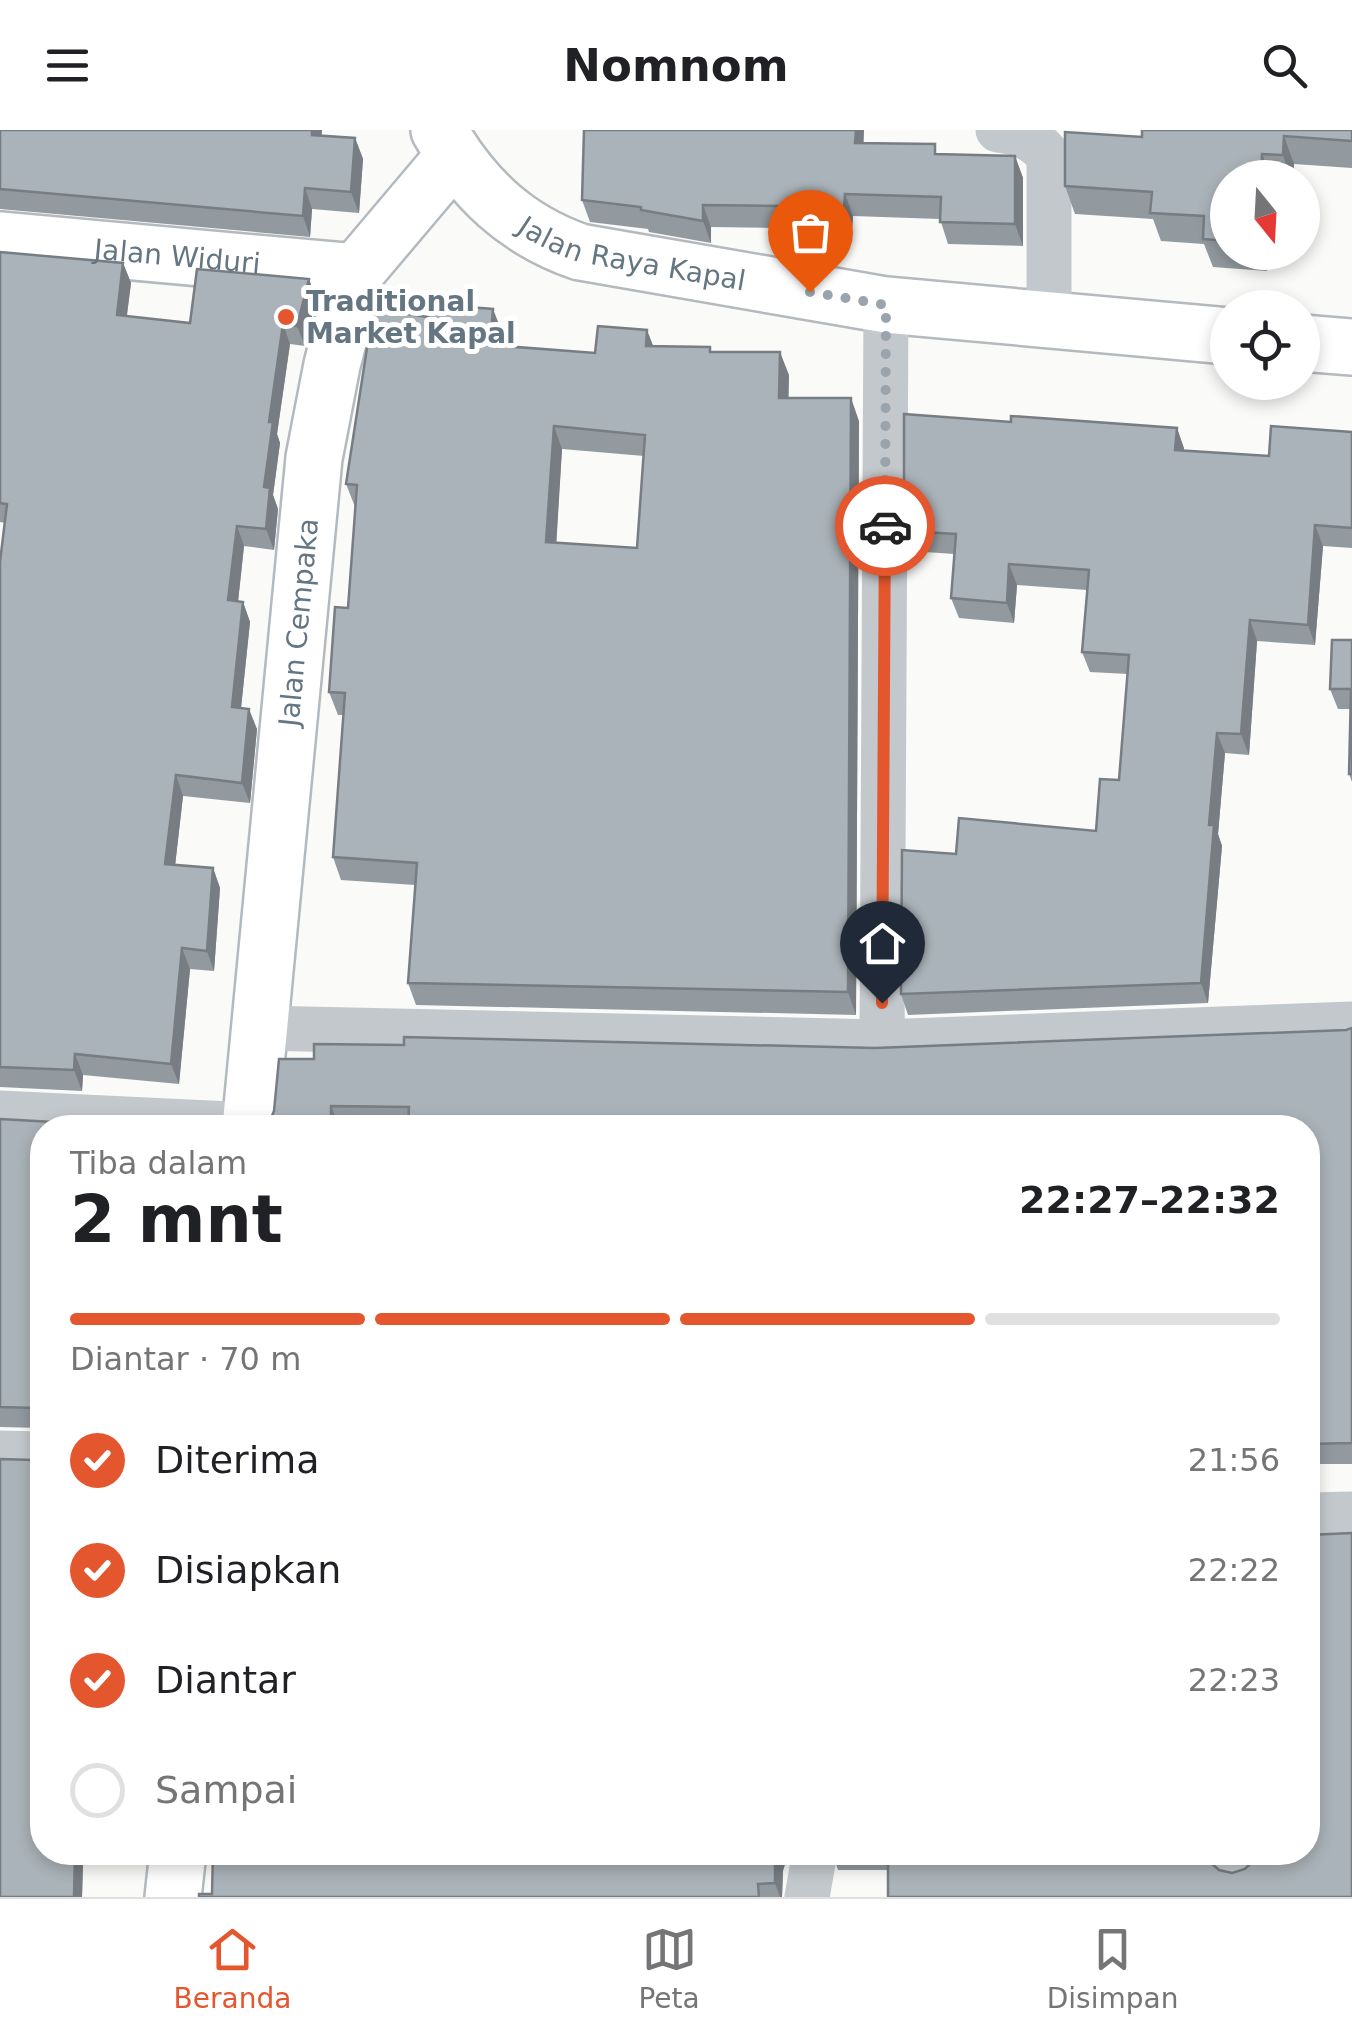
<!DOCTYPE html>
<html lang="id">
<meta charset="utf-8">
<style>
:root{--surface:#fff;--page:#f6f6f6;--text:#202124;--muted:#757577;--line:#e0e0e0;--accent:#e4572e}
body{margin:0;font-family:"DejaVu Sans",sans-serif;background:var(--page);color:var(--text);height:100vh;display:flex;flex-direction:column;font-size:38px;white-space:nowrap}
*{box-sizing:border-box;margin:0}
p{font-size:32px;color:var(--muted)}
.icon{flex:none;width:55px;height:55px;fill:none;stroke:currentColor;stroke-width:2;stroke-linecap:round;stroke-linejoin:round}
.map{position:relative;flex:1;overflow:hidden}
.details{position:absolute;left:30px;top:985px;width:1290px;height:750px;display:flex;flex-direction:column;background:var(--surface);border-radius:40px;box-shadow:0 5px 15px #0003}
.details>*{flex:none}
.needle{width:65px;rotate:162deg}
.buttons{position:absolute;left:1210px;top:30px;display:grid;gap:20px}
.buttons a{display:grid;place-items:center;width:110px;height:110px;border-radius:50%;background:var(--surface);box-shadow:0 5px 15px #0003;font-size:50px}
.pin{position:absolute;display:grid;place-items:center;width:85px;height:85px;color:#fff;margin:-102px -42px;border-radius:50% 50% 50% 0;rotate:-45deg;box-shadow:0 0 10px #0007}
.pin .icon{rotate:45deg}
.courier{position:absolute;display:grid;place-items:center;width:100px;height:100px;margin:-50px;border:8px solid #e4572e;border-radius:50%;background:#fff;color:#222;box-shadow:0 2px 12px #0007}
.head em{font-style:normal;font-weight:600}
.head div{display:flex;flex-direction:column-reverse}
.head{display:flex;align-items:center;justify-content:space-between;height:170px;padding:0 40px}
h1{font-size:65px;font-weight:600;line-height:75px}
.bar{display:grid;grid-template-columns:repeat(4,1fr);gap:15px 10px;align-content:center;height:120px;padding:0 40px}
.bar i{height:12px;border-radius:8px;background:var(--line)}
.bar .active{background:var(--accent)}
.bar p{grid-column:span 4}
ol{padding:0 40px;list-style:none}
li{display:flex;align-items:center;gap:30px;height:110px}
li p{margin-inline-start:auto}
li .icon{padding:10px;border-radius:50%;background:var(--accent);color:#fff;stroke-width:4}
li:last-child{color:var(--muted)}
li i{width:55px;height:55px;border:5px solid var(--line);border-radius:50%}
header{display:flex;justify-content:space-between;align-items:center;height:130px;padding:0 40px;background:var(--surface);font-size:45px;font-weight:600}
.dock{display:flex;justify-content:space-around;align-items:center;height:140px;border-top:2px solid var(--line);background:var(--surface);font-size:28px;color:var(--muted)}
.dock a{display:grid;justify-items:center;gap:5px}
.dock .active{color:var(--accent)}
.map>svg:first-child{display:block}
.lines{fill:none;stroke-linecap:round;stroke-linejoin:round}
.secondary-casing{stroke:#b3babf;stroke-width:60}
.highway-casing{stroke:#b4b9bd;stroke-width:60}
.street{stroke:#c3c8cc;stroke-width:45}
.secondary{stroke:#fff;stroke-width:55}
.highway{stroke:#fff;stroke-width:55}
.wall{fill:#929a9f;fill-rule:evenodd}
.shaded-wall{fill:#777d82}
.building{fill:#aab3b9;stroke:#777d82;stroke-width:2.5;fill-rule:evenodd}
.done{stroke:#99a4ac;stroke-width:10;stroke-dasharray:0 18}
.route{stroke:#e4572e;stroke-width:12}
.poi-dot{fill:#e4572e;stroke:#fff;stroke-width:4}
.labels{text-anchor:middle;dominant-baseline:central;stroke-width:10;stroke-linejoin:round;paint-order:stroke}
.street-label{font-size:28px;fill:#657683;stroke:#fff}
.poi-label{font-size:28px;font-weight:bold;fill:#657683;stroke:#fff;text-anchor:start}
</style>
<header><svg class="icon" aria-label="menu" viewBox="0 0 24 24"><path d="M4 6h16M4 12h16M4 18h16"/></svg>Nomnom<svg class="icon" aria-label="search" viewBox="0 0 24 24"><circle cx="10" cy="10" r="6"/><path d="M15 15l6 6"/></svg></header>
<div class="map">
<svg width="1352" height="1767" viewBox="0 0 1352 1767">
<rect width="100%" height="100%" fill="#fafaf8"/>
<g class="lines">
<defs>
<g id="secondary">
<path id="s1" d="M0,110L356,142"/>
<path id="s2" d="M250,998L314,328L332,235L356,142L454,26"/>
<path d="M173,1767L178,1722"/>
</g>
<g id="highway">
<path id="s3" d="M439,0C473,59 516,100 580,122L886,175L1228,206"/>
<path d="M1302,213L1352,217"/>
</g>
</defs>
<!-- secondary casing -->
<use href="#secondary" class="secondary-casing"/>
<!-- highway casing -->
<use href="#highway" class="highway-casing"/>
<!-- street -->
<g class="street">
<path d="M998,0C1020,3 1034,8 1049,26V190"/>
<path d="M260,898L882,912L1352,894"/>
<path d="M882,912L886,175"/>
<path d="M0,983L251,995"/>
<path d="M0,1323L42,1324"/>
<path d="M1308,1385L1352,1384"/>
<path d="M1238,1722L1239,1737"/>
<path d="M807,1767L815,1722"/>
</g>
<!-- secondary -->
<use href="#secondary" class="secondary"/>
<!-- highway -->
<use href="#highway" class="highway"/>
</g>
<!-- wall -->
<g class="wall">
<path d="M0,0H322L321,6L355,8L363,29L359,83L312,79L310,107L0,79Z"/>
<path d="M1352,0V38L1294,34L1293,48H1228V122H1268L1267,141L1213,137L1204,114L1161,111L1153,89L1075,84L1065,56L1142,7Z"/>
<path d="M864,13L939,24L1015,26L1023,48V116L948,114L940,89L853,86L852,99L711,97V113L649,102L648,99L590,92L582,70Z"/>
<path d="M0,122L123,133L131,153L127,186L190,193L309,149L316,170L305,216L290,214L277,304L280,313L273,365L278,379L274,420L244,416L238,471L243,472L250,492L241,578L257,599L250,673L183,666L175,735L213,738L220,758L214,841L190,839L179,954L83,945L82,961L0,957V432L5,393L0,392Z"/>
<path d="M502,202L500,215L595,223L653,216L712,222L789,245L788,268L859,291L856,885L416,875L408,853L415,755L341,750L333,727L343,585H338L329,562L348,478L355,377L346,354ZM562,319L644,326L637,418L556,413Z"/>
<path d="M1011,292L1177,298L1184,320L1269,326L1352,302V418L1323,416L1315,515L1257,511L1249,625L1225,623L1218,704L1222,716L1208,873L908,885L901,864L956,724L1096,701L1119,650L1128,544L1090,542L1082,522L1087,460L1017,455L1014,493L959,488L951,468L954,424L911,421L904,401Z"/>
<path d="M1352,510V652L1349,644L1350,579H1338L1330,559Z"/>
<path d="M1352,898V1334H1308V998L339,996V998H271L269,993L314,929L875,918L1346,900Z"/>
<path d="M0,989L71,993L73,998H42V1298L0,1297Z"/>
<path d="M42,1328V1722H93L92,1732H83L82,1767H0V1329L34,1330Z"/>
<path d="M832,1722H1214L1213,1735L1219,1740L1352,1767L888,1740H838Z"/>
<path d="M783,1741L782,1767H199Z"/>
</g>
<!-- shaded-wall -->
<g class="shaded-wall">
<path d="M312,0H322L320,26L312,5Z"/>
<path d="M856,0H864L863,34L855,13Z"/>
<path d="M1284,6L1294,34L1293,48H1291L1283,25Z"/>
<path d="M355,8L363,29L359,83L351,62Z"/>
<path d="M1262,24L1271,48H1261Z"/>
<path d="M1015,26L1023,48V116L1015,94Z"/>
<path d="M305,58L312,79L310,107L303,86Z"/>
<path d="M845,64L853,86L852,99L844,77Z"/>
<path d="M703,75L711,97V113L703,91Z"/>
<path d="M1260,122H1268L1267,141Z"/>
<path d="M123,133L131,153L124,205L117,185Z"/>
<path d="M309,149L316,170L305,216L297,196Z"/>
<path d="M493,179L502,202L498,237L490,215Z"/>
<path d="M283,194L290,214L277,304L280,313L273,365L278,379L274,420L266,399L264,357L269,292Z"/>
<path d="M647,200L656,223L646,216Z"/>
<path d="M780,222L789,245L788,290L779,268Z"/>
<path d="M851,268L859,291L856,885L848,862Z"/>
<path d="M554,296L562,319L555,435L546,412Z"/>
<path d="M1177,298L1184,318L1182,340L1175,320Z"/>
<path d="M1315,395L1323,416L1315,515L1308,495Z"/>
<path d="M237,396L244,416L236,491L228,470Z"/>
<path d="M1009,434L1017,455L1014,493L1007,473Z"/>
<path d="M243,472L250,492L239,597L232,577Z"/>
<path d="M1250,490L1257,511L1249,625L1241,604Z"/>
<path d="M249,579L257,599L250,673L242,653Z"/>
<path d="M1217,603L1225,623L1218,704L1222,716L1208,873L1201,853L1209,695Z"/>
<path d="M176,645L183,666L173,754L165,734Z"/>
<path d="M213,738L220,758L214,841L207,821Z"/>
<path d="M182,818L190,839L179,954L171,934Z"/>
<path d="M75,924L83,945L82,961L74,940Z"/>
<path d="M331,976L339,996V998H331Z"/>
<path d="M75,1722H80L83,1732L82,1767H74Z"/>
<path d="M775,1722H789L783,1741L782,1767H780L775,1753Z"/>
<path d="M1207,1722H1214L1213,1740Z"/>
</g>
<!-- building -->
<g class="building">
<path d="M0,0H312V5L355,8L351,62L305,58L303,86L0,59Z"/>
<path d="M584,0H856L855,13L935,14V24L1015,26V94L940,92L941,67L845,64L844,77L703,75V91L641,80V77L582,70Z"/>
<path d="M1142,0H1352V11L1284,6L1283,25L1262,24L1261,48H1228V111L1203,109L1204,86L1150,83L1152,62L1065,56V2L1142,7Z"/>
<path d="M0,122L123,133L117,185L190,193L197,139L309,149L297,196L283,194L269,292H273L264,357L270,358L266,399L237,396L228,470L243,472L232,577L249,579L242,653L176,645L165,734L213,738L207,821L182,818L171,934L75,924L74,940L0,937V432L7,374L0,373Z"/>
<path d="M429,174L493,179L490,215L595,223L598,196L647,200L646,216L710,217V222H780L779,268H851L848,862L408,853L417,733L333,727L345,563L329,562L335,477L348,478L357,355L346,354L373,179L428,187ZM554,296L645,305L637,418L546,412Z"/>
<path d="M904,284L1011,292V286L1177,298L1175,320L1269,326L1271,296L1352,302V398L1315,395L1308,495L1250,490L1241,604L1217,603L1209,695H1214L1201,853L901,864L902,720L956,724L959,688L1096,701L1100,649L1119,650L1129,525L1082,522L1089,440L1009,434L1007,473L951,468L956,404L904,401Z"/>
<path d="M1332,510H1352V644H1349L1351,559H1330Z"/>
<path d="M1352,898V1313L1308,1314V998H408L409,977L331,976V998H278V993H269L274,981L279,929H314V914L404,915V907L875,918L1346,900Z"/>
<path d="M0,989L71,993V998H42V1280L36,1278L0,1277Z"/>
<path d="M42,1328V1722H75L74,1767H0V1329L34,1330Z"/>
<path d="M1352,1403V1767H888V1722H1207L1210,1732L1219,1740L1232,1743L1245,1739L1255,1729L1256,1722H1308V1405Z"/>
<path d="M213,1722H775V1753L758,1754L759,1767H199V1764H212Z"/>
</g>
<g class="lines">
<!-- done -->
<path class="done" d="M810,162L886,175L885,396"/>
<!-- route -->
<path class="route" d="M882,873L885,396"/>
</g>
<!-- markers -->
<circle class="poi-dot" cx="286" cy="187" r="10"/>
<g class="labels">
<!-- street labels -->
<g class="street-label">
<text stroke="none"><textPath href="#s3" startOffset="242">Jalan Raya Kapal</textPath></text>
<text stroke="none"><textPath href="#s1" startOffset="178">Jalan Widuri</textPath></text>
<text stroke="none"><textPath href="#s2" startOffset="508">Jalan Cempaka</textPath></text>
</g>
<!-- poi labels -->
<g class="poi-label">
<text x="306" y="171">Traditional<tspan x="306" dy="32">Market Kapal</tspan></text>
</g>
</g>
</svg>
<div class="buttons">
<a><svg class="needle" viewBox="-14 -14 28 28"><path d="M0-13l5 13h-10z" fill="#e53935"/><path d="M0 13l5-13h-10z" fill="#757577"/></svg></a>
<a><svg class="icon" aria-label="locate" viewBox="0 0 24 24"><circle cx="12" cy="12" r="6"/><path d="M12 2v4M12 18v4M2 12h4M18 12h4"/></svg></a>
</div>
<div class="pin" style="left:810px;top:162px;background:#ea580c"><svg class="icon" aria-label="bag" viewBox="0 0 24 24"><path d="M5 8h14l-1 12H6zM9 8a3 3 0 0 1 6 0"/></svg></div>
<div class="pin" style="left:882px;top:873px;background:#1f2937"><svg class="icon" aria-label="home" viewBox="0 0 24 24"><path d="M3 11l9-7 9 7M6 9v11h12V9"/></svg></div>
<div class="courier" style="left:885px;top:396px"><svg class="icon" aria-label="car" viewBox="0 0 24 24"><path d="M5 17H2v-5l4-1 3-4h7l3 4 3 1v5h-3M9 17h6M6 11h13"/><circle cx="7" cy="17" r="2"/><circle cx="17" cy="17" r="2"/></svg></div>
<section class="details">
<div class="head"><div><h1>2 mnt</h1><p>Tiba dalam</p></div><em>22:27–22:32</em></div>
<div class="bar"><i class="active"></i><i class="active"></i><i class="active"></i><i></i><p>Diantar · 70 m</p></div>
<ol>
<li><svg class="icon" aria-label="check" viewBox="0 0 24 24"><path d="M5 12l5 5 9-10"/></svg>Diterima<p>21:56</p></li>
<li><svg class="icon" aria-label="check" viewBox="0 0 24 24"><path d="M5 12l5 5 9-10"/></svg>Disiapkan<p>22:22</p></li>
<li><svg class="icon" aria-label="check" viewBox="0 0 24 24"><path d="M5 12l5 5 9-10"/></svg>Diantar<p>22:23</p></li>
<li><i></i>Sampai</li>
</ol>
</section>
</div>
<nav class="dock">
<a class="active"><svg class="icon" aria-label="home" viewBox="0 0 24 24"><path d="M3 11l9-7 9 7M6 9v11h12V9"/></svg>Beranda</a>
<a><svg class="icon" aria-label="map" viewBox="0 0 24 24"><path d="M3 6l6-2 6 2 6-2v14l-6 2-6-2-6 2zM9 4v14M15 6v14"/></svg>Peta</a>
<a><svg class="icon" aria-label="saved" viewBox="0 0 24 24"><path d="M7 4h10v16l-5-4-5 4z"/></svg>Disimpan</a>
</nav>
